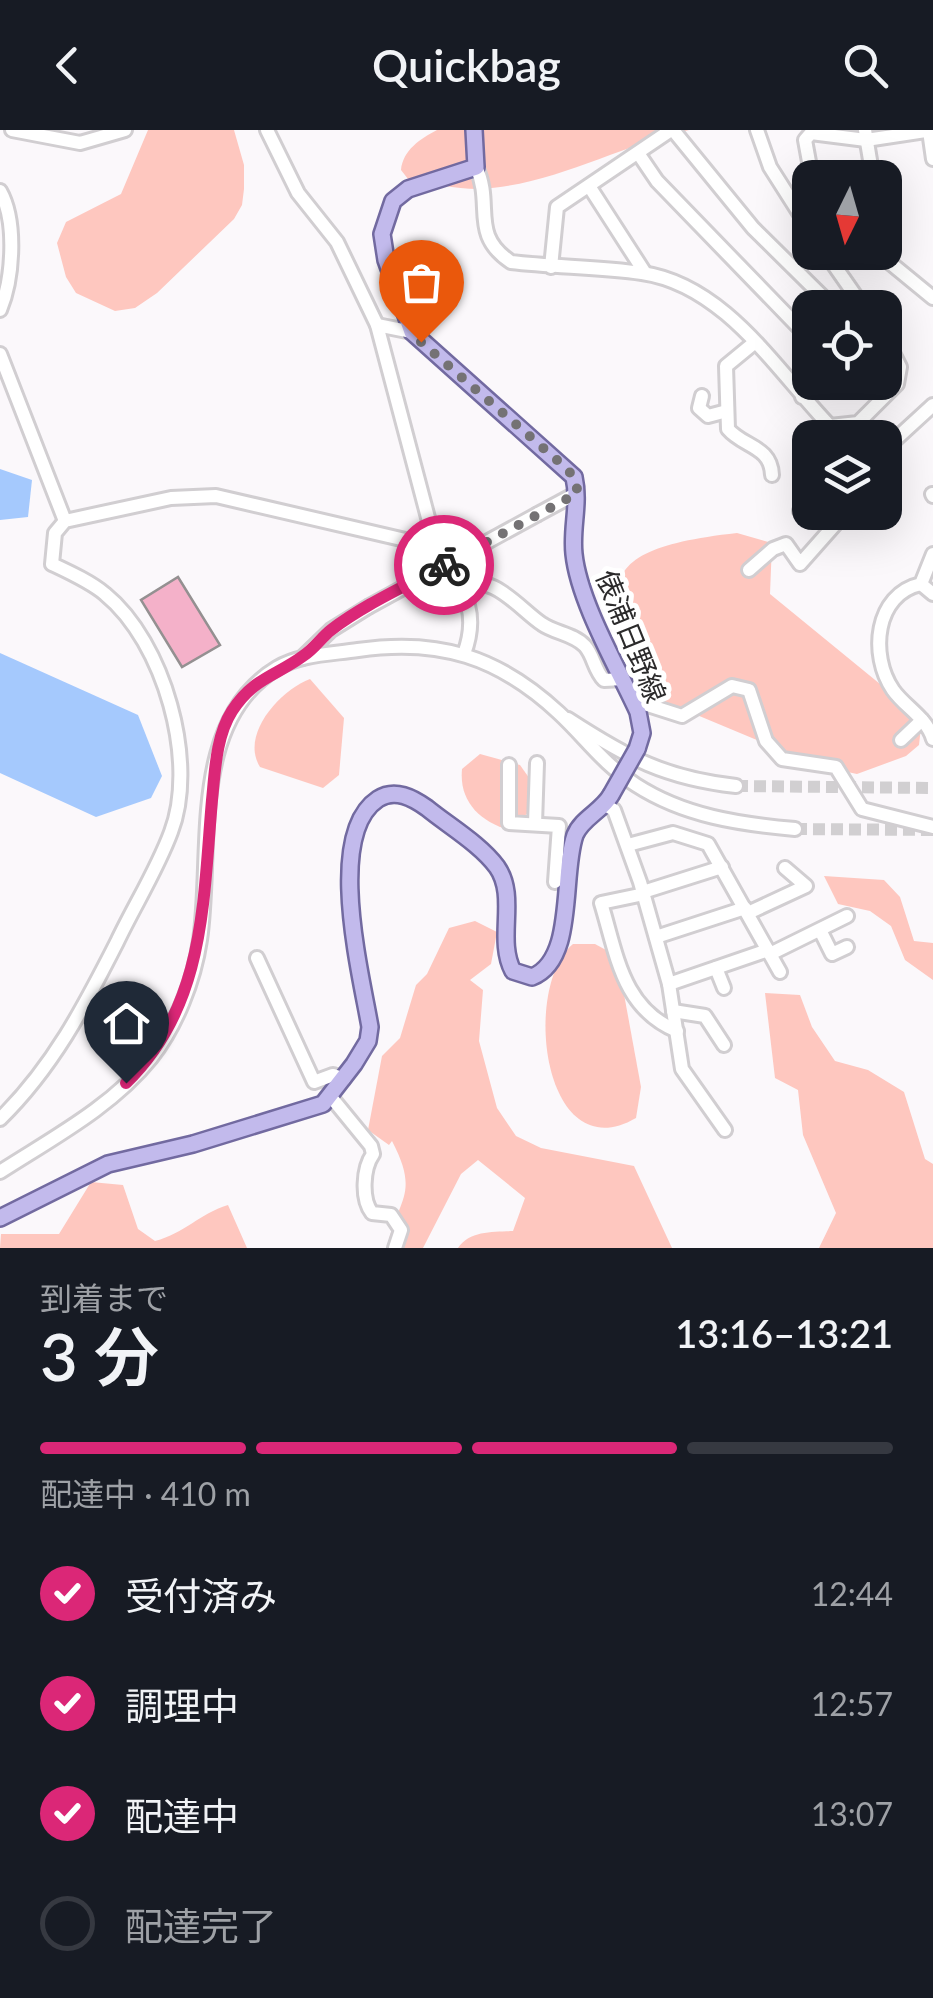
<!DOCTYPE html>
<html lang="ja">
<meta charset="utf-8">
<style>
:root{--surface:#171b24;--page:#242831;--text:#f1f3f6;--muted:#9ea1a6;--line:#363941;--accent:#db2777}
body{margin:0;font-family:Lato,"Noto Sans JP",sans-serif;background:var(--page);color:var(--text);height:100vh;display:flex;flex-direction:column;font-size:38px;white-space:nowrap}
*{box-sizing:border-box;margin:0}
p{font-size:32px;color:var(--muted)}
.icon{flex:none;width:55px;height:55px;fill:none;stroke:currentColor;stroke-width:2;stroke-linecap:round;stroke-linejoin:round}
.map{position:relative;height:1118px;overflow:hidden}
.details{display:flex;flex-direction:column;background:var(--surface);flex:1}
.details>*{flex:none}
.needle{width:65px;rotate:185deg}
.fabs{position:absolute;left:792px;top:30px;display:grid;gap:20px}
.fabs a{display:grid;place-items:center;width:110px;height:110px;border-radius:20px;background:var(--surface);box-shadow:0 10px 40px #0002;font-size:50px}
.pin{position:absolute;display:grid;place-items:center;width:85px;height:85px;color:#fff;margin:-102px -42px;border-radius:50% 50% 50% 0;rotate:-45deg;box-shadow:0 0 10px #0007}
.pin .icon{rotate:45deg}
.courier{position:absolute;display:grid;place-items:center;width:100px;height:100px;margin:-50px;border:8px solid #db2777;border-radius:50%;background:#fff;color:#222;box-shadow:0 2px 12px #0007}
.headline em{font-style:normal;font-weight:600}
.headline div{display:flex;flex-direction:column-reverse}
.headline{display:flex;align-items:center;justify-content:space-between;height:170px;padding:0 40px}
h1{font-size:65px;font-weight:600;line-height:75px}
.bar{display:grid;grid-template-columns:repeat(4,1fr);gap:15px 10px;align-content:center;height:120px;padding:0 40px}
.bar i{height:12px;border-radius:8px;background:var(--line)}
.bar .active{background:var(--accent)}
.bar p{grid-column:span 4}
ol{padding:0 40px;list-style:none}
li{display:flex;align-items:center;gap:30px;height:110px}
li p{margin-inline-start:auto}
li .icon{padding:10px;border-radius:50%;background:var(--accent);color:#fff;stroke-width:4}
li:last-child{color:var(--muted)}
li i{width:55px;height:55px;border:5px solid var(--line);border-radius:50%}
header{display:flex;justify-content:space-between;align-items:center;height:130px;padding:0 40px;background:var(--surface);font-size:45px;font-weight:600}
.map>svg:first-child{display:block}
.green{fill:#fec7bf}
.water{fill:#a5c9fd}
.building{fill:#f4b1c9;stroke:#949091;stroke-width:2.5}
.lines{fill:none;stroke-linecap:round;stroke-linejoin:round}
.minor-tunnel{stroke:#d1cfd1;stroke-width:12;stroke-dasharray:12 6;stroke-linecap:butt}
.minor-casing{stroke:#d1ced1;stroke-width:18}
.major-casing{stroke:#726aa0;stroke-width:20}
.minor{stroke:#fff;stroke-width:12}
.major{stroke:#c2baec;stroke-width:15}
.minor-bridge-casing{stroke:#d1ced1;stroke-width:18;stroke-linecap:butt}
.major-bridge-casing{stroke:#726aa0;stroke-width:20;stroke-linecap:butt}
.minor-bridge{stroke:#fff;stroke-width:12}
.major-bridge{stroke:#c2baec;stroke-width:15}
.done{stroke:#747274;stroke-width:10;stroke-dasharray:0 18}
.route{stroke:#db2777;stroke-width:12}
.labels{text-anchor:middle;dominant-baseline:central;stroke-width:10;stroke-linejoin:round;paint-order:stroke}
.street-label{font-size:28px;fill:#2b2a2b;stroke:#fff}
</style>
<header><svg class="icon" aria-label="back" viewBox="0 0 24 24"><path d="M15 5l-7 7 7 7"/></svg>Quickbag<svg class="icon" aria-label="search" viewBox="0 0 24 24"><circle cx="10" cy="10" r="6"/><path d="M15 15l6 6"/></svg></header>
<div class="map">
<svg width="933" height="1118" viewBox="0 0 933 1118">
<rect width="100%" height="100%" fill="#fbf8fb"/>
<!-- green -->
<g class="green">
<path d="M148,0H234L244,35V59L242,75L234,89L157,163L135,178L115,181L76,163L66,147L57,113L66,92L121,64Z"/>
<path d="M437,0H689C618,16 552,56 478,59C455,59 431,53 408,49L401,40C403,20 420,9 437,0Z"/>
<path d="M737,403L772,413L770,464L891,563L921,597L919,615L906,626L857,644L819,636L661,570C595,455 593,419 737,403Z"/>
<path d="M310,549L344,588L339,645L323,658L260,637C240,605 279,561 310,549Z"/>
<path d="M480,624L520,635L532,652L530,681L509,700C479,691 459,671 462,639Z"/>
<path d="M824,746L884,750L900,767L914,811L933,813V850L905,830L891,796L870,781L838,774Z"/>
<path d="M475,791L497,802L491,834L470,850L483,860L479,911L497,978L516,1006L541,1018L634,1036L672,1118H458C470,1100 493,1102 513,1101L525,1068L478,1030L461,1044L423,1118H387C398,1067 420,1065 392,1011L389,1015L368,1000L382,926L400,908L416,855L427,844L449,798Z"/>
<path d="M573,814H595L617,826L641,957L636,988C543,1042 521,857 573,814Z"/>
<path d="M765,863L800,865L812,897L835,931L868,940L904,962L925,1029L933,1034V1118H819L836,1083L803,1005L798,960L775,948Z"/>
<path d="M91,1052L123,1055L138,1099L155,1111C185,1103 199,1084 228,1075L247,1118H0L1,1104H59Z"/>
</g>
<!-- water -->
<g class="water">
<path d="M0,339L32,350L28,387L0,390Z"/>
<path d="M0,523L138,585L162,646L151,668L96,687L0,643Z"/>
</g>
<!-- building -->
<path class="building" d="M178,447L220,515L182,537L141,470Z"/>
<g class="lines">
<!-- minor-tunnel -->
<g class="minor-tunnel">
<path d="M736,656L933,658"/>
<path d="M795,699L933,700"/>
</g>
<defs>
<g id="minor">
<path d="M12,0L80,13L125,0"/>
<path d="M267,0L298,63L337,112L377,195L440,433"/>
<path d="M673,0L753,98L834,178"/>
<path d="M757,0L770,37L810,100"/>
<path d="M865,0L873,48"/>
<path d="M929,1L933,29"/>
<path d="M638,23L657,51L810,209"/>
<path d="M476,37C494,75 469,104 511,132C554,137 599,137 642,143C725,155 776,240 830,296L858,293L897,254L900,237L885,207"/>
<path d="M812,48L805,10L811,3L866,10L933,0"/>
<path d="M589,56L645,143"/>
<path d="M0,61C17,91 13,149 0,180"/>
<path d="M825,122L864,178"/>
<path d="M877,122L933,168"/>
<path d="M551,137L557,77L671,0"/>
<path d="M377,195L412,202"/>
<path d="M754,213L726,236L728,299C743,317 771,316 772,345"/>
<path d="M0,224L65,391"/>
<path d="M702,266L699,278L708,286L727,281"/>
<path d="M802,267L818,252"/>
<path d="M858,293L873,308"/>
<path d="M885,319L933,275"/>
<path d="M932,364L933,366"/>
<path d="M800,381L810,377"/>
<path d="M538,384L577,363"/>
<path d="M933,424L921,454C875,464 869,525 893,560C905,577 927,588 933,609"/>
<path d="M749,440L773,419L786,414L800,434L846,382"/>
<path d="M921,454L933,464"/>
<path d="M460,458C492,440 519,479 542,494C555,503 574,504 585,516C594,526 594,540 604,550L623,549"/>
<path d="M302,528L331,500L368,477"/>
<path d="M632,570L682,586L732,556L749,560L766,611L782,629L836,637L862,679L933,697"/>
<path d="M568,589C628,628 665,648 736,656"/>
<path d="M901,610L922,590"/>
<path d="M509,635V693L559,696L555,752"/>
<path d="M605,675L614,680L640,752L669,854L682,939L725,1000"/>
<path d="M535,694L537,633"/>
<path d="M628,715L673,703L708,714L780,842"/>
<path d="M643,762L722,737"/>
<path d="M644,764L601,773C617,825 622,878 677,901"/>
<path d="M748,783L806,756L785,738"/>
<path d="M820,800L832,824L847,817"/>
<path d="M656,807L745,778"/>
<path d="M770,824L847,786"/>
<path d="M257,828L314,952L333,945L344,949"/>
<path d="M716,838L724,858"/>
<path d="M669,854L768,820"/>
<path d="M673,881L705,886L724,915"/>
<path d="M331,967L371,1016L373,1024C363,1038 361,1069 372,1083L391,1085L401,1100L395,1118"/>
<path d="M0,989C53,937 84,877 117,812C134,776 157,740 171,702C198,632 164,512 105,464C91,452 69,442 52,434L55,403L65,391L171,368L216,366L414,412C454,444 484,470 464,524"/>
<path d="M0,1042C51,1009 112,977 151,928C176,896 194,851 200,810C213,722 188,592 277,538C300,524 332,524 358,520C439,508 499,527 559,583C586,608 602,633 636,655C684,686 739,694 795,699"/>
</g>
<g id="major">
<path d="M474,0L476,37L408,59L393,71L382,104L386,130L412,202L574,347C580,374 571,398 574,424C579,472 618,538 638,582L642,603L637,619"/>
<path d="M0,1088L108,1034L193,1014L323,974L354,934L368,911L370,897C361,844 325,704 378,669C395,658 413,668 427,678C449,696 480,714 497,737C518,767 496,809 513,841L532,847C576,830 561,745 575,705C582,688 602,681 611,665"/>
</g>
</defs>
<!-- minor casing -->
<use href="#minor" class="minor-casing"/>
<!-- major casing -->
<use href="#major" class="major-casing"/>
<!-- minor -->
<use href="#minor" class="minor"/>
<!-- major -->
<use href="#major" class="major"/>
<defs>
<path id="minor-bridge" d="M368,477L538,384"/>
<path id="major-bridge" d="M611,665L637,619"/>
</defs>
<!-- minor-bridge casing -->
<use href="#minor-bridge" class="minor-bridge-casing"/>
<!-- major-bridge casing -->
<use href="#major-bridge" class="major-bridge-casing"/>
<!-- minor-bridge -->
<use href="#minor-bridge" class="minor-bridge"/>
<!-- major-bridge -->
<use href="#major-bridge" class="major-bridge"/>
</g>
<g class="lines">
<!-- done -->
<path class="done" d="M421,212L564,336L574,347L578,363L444,435"/>
<!-- route -->
<path class="route" d="M126,953C205,876 203,773 212,670C215,641 216,606 232,581C253,548 276,546 303,526C314,519 321,508 331,500C365,474 406,456 444,435"/>
</g>
<g class="labels">
<!-- street labels -->
<g class="street-label">
<text transform="translate(632 506) rotate(68)">俵浦日野線</text>
</g>
</g>
</svg>
<div class="fabs">
<a><svg class="needle" viewBox="-14 -14 28 28"><path d="M0-13l5 13h-10z" fill="#e53935"/><path d="M0 13l5-13h-10z" fill="#9ea1a6"/></svg></a>
<a><svg class="icon" aria-label="locate" viewBox="0 0 24 24"><circle cx="12" cy="12" r="6"/><path d="M12 2v4M12 18v4M2 12h4M18 12h4"/></svg></a>
<a><svg class="icon" aria-label="layers" viewBox="0 0 24 24"><path d="M12 4l9 5-9 5-9-5zM3 14l9 5 9-5"/></svg></a>
</div>
<div class="pin" style="left:421px;top:212px;background:#ea580c"><svg class="icon" aria-label="bag" viewBox="0 0 24 24"><path d="M5 8h14l-1 12H6zM9 8a3 3 0 0 1 6 0"/></svg></div>
<div class="pin" style="left:126px;top:953px;background:#1f2937"><svg class="icon" aria-label="home" viewBox="0 0 24 24"><path d="M3 11l9-7 9 7M6 9v11h12V9"/></svg></div>
<div class="courier" style="left:444px;top:435px"><svg class="icon" aria-label="bike" viewBox="0 0 24 24"><circle cx="6" cy="16" r="4"/><circle cx="18" cy="16" r="4"/><path d="M6 16l4-8h5l3 8M10 8l3 8H6M13 5h3"/></svg></div>
</div>
<section class="details">
<div class="headline"><div><h1>3 分</h1><p>到着まで</p></div><em>13:16–13:21</em></div>
<div class="bar"><i class="active"></i><i class="active"></i><i class="active"></i><i></i><p>配達中 · 410 m</p></div>
<ol>
<li><svg class="icon" aria-label="check" viewBox="0 0 24 24"><path d="M5 12l5 5 9-10"/></svg>受付済み<p>12:44</p></li>
<li><svg class="icon" aria-label="check" viewBox="0 0 24 24"><path d="M5 12l5 5 9-10"/></svg>調理中<p>12:57</p></li>
<li><svg class="icon" aria-label="check" viewBox="0 0 24 24"><path d="M5 12l5 5 9-10"/></svg>配達中<p>13:07</p></li>
<li><i></i>配達完了</li>
</ol>
</section>
